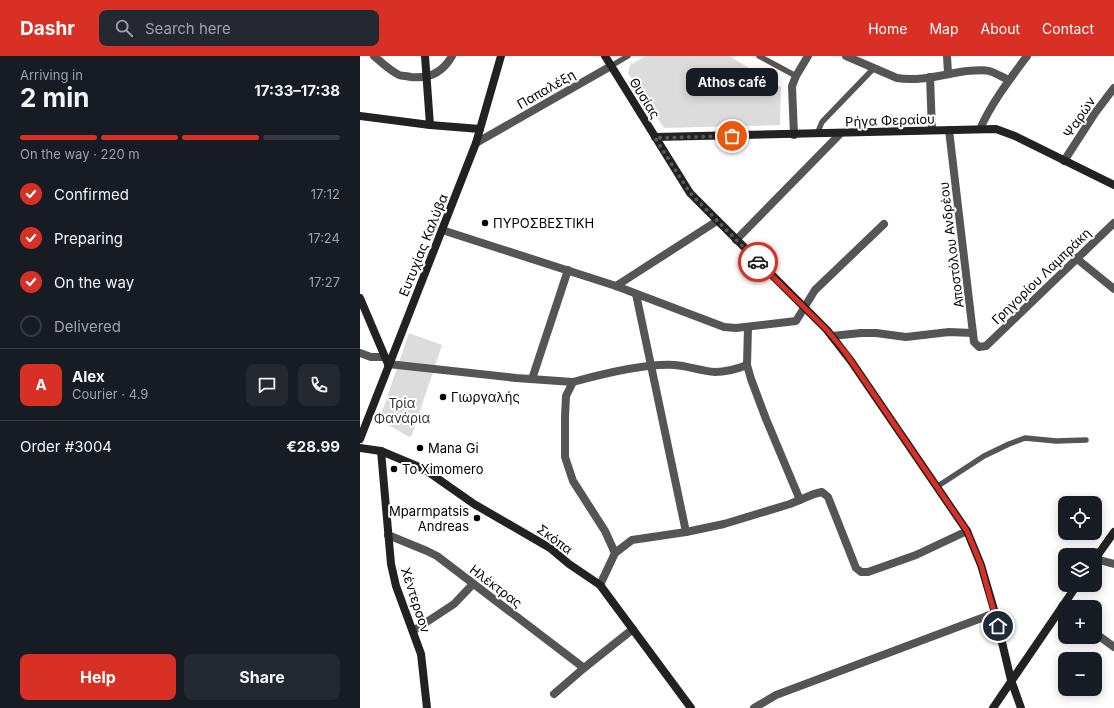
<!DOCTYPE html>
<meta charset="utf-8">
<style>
:root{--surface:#171b24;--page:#242831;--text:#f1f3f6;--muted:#9ea1a6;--line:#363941;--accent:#d93025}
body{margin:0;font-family:Inter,sans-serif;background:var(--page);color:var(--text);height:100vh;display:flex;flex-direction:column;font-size:15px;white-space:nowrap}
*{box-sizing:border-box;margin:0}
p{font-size:13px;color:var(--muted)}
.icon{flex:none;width:22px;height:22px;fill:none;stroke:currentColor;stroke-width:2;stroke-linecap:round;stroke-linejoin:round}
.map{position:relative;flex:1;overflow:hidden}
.drawer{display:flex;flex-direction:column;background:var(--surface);width:360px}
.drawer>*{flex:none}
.tools{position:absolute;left:698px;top:440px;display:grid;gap:8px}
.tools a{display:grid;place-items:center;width:44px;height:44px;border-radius:8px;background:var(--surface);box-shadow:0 2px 10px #0003;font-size:20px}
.pin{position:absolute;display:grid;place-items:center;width:34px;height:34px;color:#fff;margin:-17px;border:2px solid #fff;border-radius:50%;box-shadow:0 1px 4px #0007}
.courier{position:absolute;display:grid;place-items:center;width:40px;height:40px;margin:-20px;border:3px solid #d93025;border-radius:50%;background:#fff;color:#222;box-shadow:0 1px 5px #0007}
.bubble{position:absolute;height:28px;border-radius:8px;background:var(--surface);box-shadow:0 2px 10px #0003;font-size:13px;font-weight:700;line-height:28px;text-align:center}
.headline em{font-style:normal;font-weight:700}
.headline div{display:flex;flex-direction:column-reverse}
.headline{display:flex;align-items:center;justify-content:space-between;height:68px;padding:0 20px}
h1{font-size:26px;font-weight:700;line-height:30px}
.bar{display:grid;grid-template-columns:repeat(4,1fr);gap:6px 4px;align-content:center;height:48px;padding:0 20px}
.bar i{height:5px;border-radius:3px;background:var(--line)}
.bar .active{background:var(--accent)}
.bar p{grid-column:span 4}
.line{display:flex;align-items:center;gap:10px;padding:0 20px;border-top:1px solid var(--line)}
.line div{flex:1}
.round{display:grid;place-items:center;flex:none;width:42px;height:42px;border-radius:8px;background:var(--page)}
ol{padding:0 20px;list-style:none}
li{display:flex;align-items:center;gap:12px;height:44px}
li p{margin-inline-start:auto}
li .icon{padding:4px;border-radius:50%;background:var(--accent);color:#fff;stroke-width:4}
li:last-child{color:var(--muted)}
li i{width:22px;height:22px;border:2px solid var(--line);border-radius:50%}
.action{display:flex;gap:8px;margin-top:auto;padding:8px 20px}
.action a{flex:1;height:46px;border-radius:8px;background:var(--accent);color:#fff;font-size:16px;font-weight:700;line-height:46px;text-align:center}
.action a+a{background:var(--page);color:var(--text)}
header{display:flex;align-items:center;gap:24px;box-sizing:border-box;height:56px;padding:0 20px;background:var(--accent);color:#fff}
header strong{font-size:19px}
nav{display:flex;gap:22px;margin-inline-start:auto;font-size:14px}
.search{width:280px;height:36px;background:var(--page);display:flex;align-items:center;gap:10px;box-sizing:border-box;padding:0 14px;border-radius:8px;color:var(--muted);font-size:15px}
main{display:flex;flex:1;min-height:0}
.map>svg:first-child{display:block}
.green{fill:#dcdcdc}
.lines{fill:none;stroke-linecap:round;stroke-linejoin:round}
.lane{stroke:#555;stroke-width:5.5}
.street{stroke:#555;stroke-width:8}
.secondary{stroke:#222;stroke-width:8}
.done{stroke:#595959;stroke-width:4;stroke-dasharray:0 7.2}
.route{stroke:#d93025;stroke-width:5}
.poi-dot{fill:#000;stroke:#fff;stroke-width:1.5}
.labels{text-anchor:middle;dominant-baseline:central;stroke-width:4;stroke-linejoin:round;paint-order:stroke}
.street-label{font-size:13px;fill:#000;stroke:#fff}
.poi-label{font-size:13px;fill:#000;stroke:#fff;text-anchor:start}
.park-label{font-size:13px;fill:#333;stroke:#fff}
</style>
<header>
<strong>Dashr</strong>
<div class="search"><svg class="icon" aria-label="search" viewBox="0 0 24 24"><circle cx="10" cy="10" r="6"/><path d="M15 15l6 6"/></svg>Search here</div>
<nav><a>Home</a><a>Map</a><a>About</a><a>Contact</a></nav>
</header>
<main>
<section class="drawer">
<div class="headline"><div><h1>2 min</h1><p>Arriving in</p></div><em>17:33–17:38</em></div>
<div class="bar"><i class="active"></i><i class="active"></i><i class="active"></i><i></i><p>On the way · 220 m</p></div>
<ol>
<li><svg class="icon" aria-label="check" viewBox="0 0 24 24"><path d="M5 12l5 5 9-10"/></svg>Confirmed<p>17:12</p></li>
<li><svg class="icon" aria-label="check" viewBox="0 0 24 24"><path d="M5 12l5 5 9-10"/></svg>Preparing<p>17:24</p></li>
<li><svg class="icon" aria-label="check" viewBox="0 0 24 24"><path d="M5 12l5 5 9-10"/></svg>On the way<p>17:27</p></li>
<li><i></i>Delivered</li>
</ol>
<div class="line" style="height:72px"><b class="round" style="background:var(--accent);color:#fff">A</b><div><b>Alex</b><p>Courier · 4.9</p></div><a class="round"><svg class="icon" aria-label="chat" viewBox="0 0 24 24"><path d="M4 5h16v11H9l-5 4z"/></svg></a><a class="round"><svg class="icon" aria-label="phone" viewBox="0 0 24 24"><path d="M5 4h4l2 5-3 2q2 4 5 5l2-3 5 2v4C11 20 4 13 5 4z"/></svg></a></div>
<div class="line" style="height:52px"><div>Order #3004</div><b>€28.99</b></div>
<div class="action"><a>Help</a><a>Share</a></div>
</section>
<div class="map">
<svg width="754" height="652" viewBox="0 0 754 652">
<rect width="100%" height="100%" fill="#fff"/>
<!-- green -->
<g class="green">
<path d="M286,0H369L421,31L420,69L304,72L268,17L270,9Z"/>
<path d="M49,277L82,289L52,379L49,381L25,367L22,356Z"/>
</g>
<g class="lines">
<!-- lane -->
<g class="lane">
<path d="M399,0L436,20"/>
<path d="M251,10L268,0"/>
<path d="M457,78L462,66L514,12"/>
<path d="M578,430L624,400L649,388L665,382L696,385L726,384"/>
</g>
<!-- street -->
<g class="street">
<path d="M14,0C22,7 29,14 39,19C42,20 47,20 51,21C69,23 83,16 92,0"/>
<path d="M486,0L537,22C560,26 584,18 607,15C615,15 622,13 629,15C636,17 642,21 649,24"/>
<path d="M587,0L588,17"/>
<path d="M570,21L572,74"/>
<path d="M620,73C632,46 650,23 667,0"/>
<path d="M589,74L614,286L619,291L626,290L754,167"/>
<path d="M434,79L432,30L436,20L448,0"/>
<path d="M116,87L251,10"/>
<path d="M704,105L735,57L754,32"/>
<path d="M82,174L256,230L364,271L376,272L436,265L455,234L524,168"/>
<path d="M376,184L480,78"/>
<path d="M716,202L754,233"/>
<path d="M256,230L357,165"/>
<path d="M276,238L326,476"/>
<path d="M388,271L387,309L391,323L406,363L440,444"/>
<path d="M472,280L501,277H516L546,281L589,276L613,277"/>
<path d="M0,297L11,301H25"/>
<path d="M28,308L156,322L213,326"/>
<path d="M172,323L208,214"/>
<path d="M28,479L67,495L77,500L224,612"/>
<path d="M255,497L245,475L213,425L205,401V361L206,340L213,326C242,318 285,307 315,309C328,310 341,315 355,316C366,316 377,313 387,309"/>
<path d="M735,503L754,508"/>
<path d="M240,529L255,497L272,484L326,476L364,468L430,448L454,438L462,436L468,441L496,512L501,516H508L556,499L607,475"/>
<path d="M53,575L94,548L113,528"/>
<path d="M735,577L754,591"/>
<path d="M194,638L224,612L273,573"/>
<path d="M394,652L416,639L635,557"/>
</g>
<!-- secondary -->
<g class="secondary">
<path d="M65,0L70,69"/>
<path d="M245,0L330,137L467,274L491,305L607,475L621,509L635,557L651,624L661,652"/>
<path d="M0,60L70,69L120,73"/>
<path d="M295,81L636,73L655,80L754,129"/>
<path d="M0,242L28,308"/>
<path d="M0,383L116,87L141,0"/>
<path d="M0,392L21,395L64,413L114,448L190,492L209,508L240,529L331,652"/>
<path d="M21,395L31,508L36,530L61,598L67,652"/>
<path d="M735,503L754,476"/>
<path d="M633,652L717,529"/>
</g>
</g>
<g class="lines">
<!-- done -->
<path class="done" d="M372,80L295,82L330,137L398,206"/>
<!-- route -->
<path class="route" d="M398,206L467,274L485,296L607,475L621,509L638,570"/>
</g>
<!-- markers -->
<g class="poi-dot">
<circle cx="125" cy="167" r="4"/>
<circle cx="83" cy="341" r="4"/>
<circle cx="60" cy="392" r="4"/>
<circle cx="34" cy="413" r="4"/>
<circle cx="117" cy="462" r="4"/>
</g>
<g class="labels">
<!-- street labels -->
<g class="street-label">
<text transform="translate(186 33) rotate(-30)">Παπαλέξη</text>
<text transform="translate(285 42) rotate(58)">Θυσίας</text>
<text transform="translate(719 61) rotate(-56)">Ψαρών</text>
<text transform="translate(530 64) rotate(-2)">Ρήγα Φεραίου</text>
<text transform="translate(63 189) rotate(-68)">Ευτυχίας Καλύβα</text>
<text transform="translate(591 189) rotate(-97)">Αποστόλου Ανδρέου</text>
<text transform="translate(681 220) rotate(-44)">Γρηγορίου Λαμπράκη</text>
<text transform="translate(195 483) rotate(36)">Σκόπα</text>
<text transform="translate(136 530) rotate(37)">Ηλέκτρας</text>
<text transform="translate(56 544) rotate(72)">Χέντερσον</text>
</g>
<!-- poi labels -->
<g class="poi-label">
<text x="133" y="167">ΠΥΡΟΣΒΕΣΤΙΚΗ</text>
<text x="91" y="341">Γιωργαλής</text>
<text x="68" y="392">Mana Gi</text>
<text x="42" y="413">To Ximomero</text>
<text x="109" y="455" text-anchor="end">Mparmpatsis<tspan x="109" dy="15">Andreas</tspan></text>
</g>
<!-- park labels -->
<g class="park-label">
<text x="42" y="347">Τρία<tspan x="42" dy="15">Φανάρια</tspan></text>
</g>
</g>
</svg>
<div class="tools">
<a><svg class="icon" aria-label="locate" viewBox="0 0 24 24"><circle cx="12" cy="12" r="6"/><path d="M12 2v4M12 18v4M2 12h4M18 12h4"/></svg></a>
<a><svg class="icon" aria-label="layers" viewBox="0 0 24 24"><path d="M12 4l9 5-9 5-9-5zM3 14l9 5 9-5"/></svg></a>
<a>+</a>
<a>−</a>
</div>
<div class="pin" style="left:372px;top:80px;background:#ea580c"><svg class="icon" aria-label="bag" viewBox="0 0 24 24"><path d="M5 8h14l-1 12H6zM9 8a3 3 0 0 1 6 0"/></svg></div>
<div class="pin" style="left:638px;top:570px;background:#1f2937"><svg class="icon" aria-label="home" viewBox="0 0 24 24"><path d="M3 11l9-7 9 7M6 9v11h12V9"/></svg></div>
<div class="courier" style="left:398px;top:206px"><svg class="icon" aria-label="car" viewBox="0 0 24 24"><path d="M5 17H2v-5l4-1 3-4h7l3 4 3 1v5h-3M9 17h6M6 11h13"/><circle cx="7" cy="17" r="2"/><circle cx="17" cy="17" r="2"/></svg></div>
<div class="bubble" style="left:326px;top:12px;width:92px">Athos café</div>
</div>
</main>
